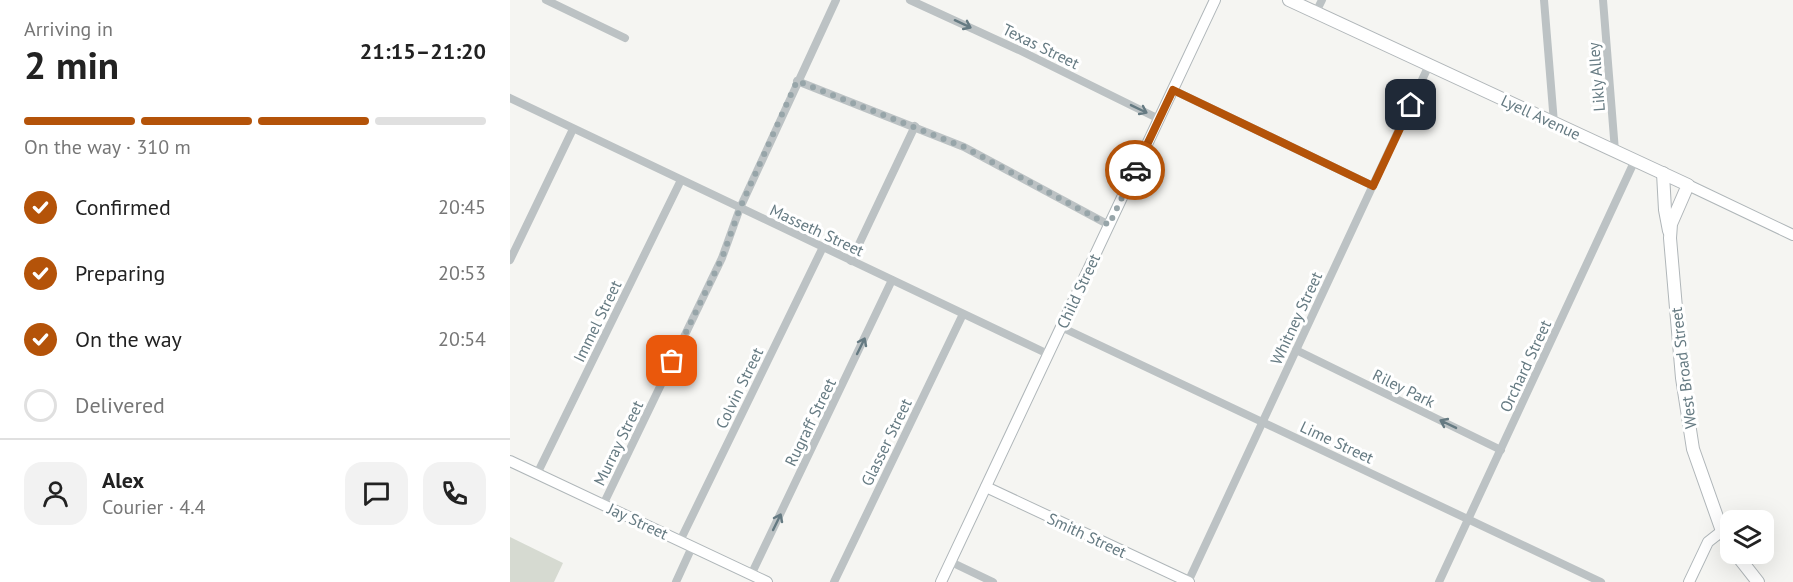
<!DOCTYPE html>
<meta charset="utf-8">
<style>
:root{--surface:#fff;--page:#f2f2f2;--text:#222;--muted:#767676;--line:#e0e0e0;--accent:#b45309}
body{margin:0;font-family:"PT Sans",sans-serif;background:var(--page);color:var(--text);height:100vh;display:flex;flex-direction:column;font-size:22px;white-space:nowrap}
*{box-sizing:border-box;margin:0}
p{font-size:20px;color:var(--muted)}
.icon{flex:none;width:33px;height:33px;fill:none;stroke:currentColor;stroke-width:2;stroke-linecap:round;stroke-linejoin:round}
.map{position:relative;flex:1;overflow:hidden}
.side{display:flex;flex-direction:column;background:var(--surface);width:510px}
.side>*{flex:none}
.tools{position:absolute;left:1210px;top:510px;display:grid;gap:12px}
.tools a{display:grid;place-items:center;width:54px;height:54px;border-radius:12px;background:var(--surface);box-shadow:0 6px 24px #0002;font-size:30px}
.pin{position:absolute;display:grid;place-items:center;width:51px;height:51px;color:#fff;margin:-26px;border-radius:12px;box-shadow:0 3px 9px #0006}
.courier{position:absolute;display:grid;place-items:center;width:60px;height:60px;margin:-30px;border:4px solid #b45309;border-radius:50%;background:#fff;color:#222;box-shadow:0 2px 8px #0007}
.overview em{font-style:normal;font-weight:700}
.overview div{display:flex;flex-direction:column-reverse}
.overview{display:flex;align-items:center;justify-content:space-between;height:102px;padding:0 24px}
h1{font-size:39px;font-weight:700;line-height:45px}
.bar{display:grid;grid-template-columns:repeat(4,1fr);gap:9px 6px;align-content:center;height:72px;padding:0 24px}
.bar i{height:8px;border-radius:4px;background:var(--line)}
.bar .selected{background:var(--accent)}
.bar p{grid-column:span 4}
.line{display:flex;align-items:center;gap:15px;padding:0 24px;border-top:2px solid var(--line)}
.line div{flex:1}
.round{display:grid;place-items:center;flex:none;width:63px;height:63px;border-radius:18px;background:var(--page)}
ol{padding:0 24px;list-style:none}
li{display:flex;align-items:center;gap:18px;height:66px}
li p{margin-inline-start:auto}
li .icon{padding:6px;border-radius:50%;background:var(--accent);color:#fff;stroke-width:4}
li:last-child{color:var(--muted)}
li i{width:33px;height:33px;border:3px solid var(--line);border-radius:50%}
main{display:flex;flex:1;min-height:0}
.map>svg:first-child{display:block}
.green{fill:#d6dad1}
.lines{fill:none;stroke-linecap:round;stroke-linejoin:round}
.secondary-casing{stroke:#afb6b9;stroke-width:12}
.primary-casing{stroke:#b0b6b9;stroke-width:14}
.street{stroke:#bcc2c4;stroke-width:8}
.secondary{stroke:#fff;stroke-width:10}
.primary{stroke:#fff;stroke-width:12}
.oneway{stroke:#657a82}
.done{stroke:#97a5a9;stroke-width:6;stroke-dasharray:0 10.8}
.route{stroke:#b45309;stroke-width:8}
.labels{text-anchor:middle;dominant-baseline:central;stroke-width:6;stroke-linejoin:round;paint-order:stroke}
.street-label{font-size:16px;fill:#657a82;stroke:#fff}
</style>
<main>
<section class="side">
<div class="overview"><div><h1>2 min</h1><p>Arriving in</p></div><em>21:15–21:20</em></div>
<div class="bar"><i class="selected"></i><i class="selected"></i><i class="selected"></i><i></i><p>On the way · 310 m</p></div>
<ol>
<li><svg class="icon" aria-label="check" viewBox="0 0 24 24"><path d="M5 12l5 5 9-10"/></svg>Confirmed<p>20:45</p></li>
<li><svg class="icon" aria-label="check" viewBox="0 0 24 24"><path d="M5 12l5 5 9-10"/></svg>Preparing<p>20:53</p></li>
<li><svg class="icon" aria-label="check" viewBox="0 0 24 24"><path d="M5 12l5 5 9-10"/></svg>On the way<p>20:54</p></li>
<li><i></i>Delivered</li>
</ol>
<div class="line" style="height:108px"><a class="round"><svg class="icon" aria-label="person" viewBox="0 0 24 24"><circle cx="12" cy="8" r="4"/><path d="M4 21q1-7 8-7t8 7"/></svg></a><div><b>Alex</b><p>Courier · 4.4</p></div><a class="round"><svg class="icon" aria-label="chat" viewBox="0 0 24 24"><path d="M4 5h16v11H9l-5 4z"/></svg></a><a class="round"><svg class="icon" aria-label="phone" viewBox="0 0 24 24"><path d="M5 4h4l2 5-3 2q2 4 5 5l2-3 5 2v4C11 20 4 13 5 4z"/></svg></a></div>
</section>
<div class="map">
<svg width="1283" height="582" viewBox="0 0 1283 582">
<rect width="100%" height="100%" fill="#f5f5f2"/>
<!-- green -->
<path class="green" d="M0,537L53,563L44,582H0Z"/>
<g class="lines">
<defs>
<g id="secondary">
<path d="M1178,185L1283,235"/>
<path d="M0,461L257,582"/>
<path d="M476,487L679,582"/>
<path d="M431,582L705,0"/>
<path d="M1179,582L1198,542L1212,531"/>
</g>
<g id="primary">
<path d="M779,0L1178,185L1161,224L1160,238L1172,378L1183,449L1212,531L1221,546"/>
<path d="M1153,173L1155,210L1159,231"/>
<path d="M1226,554L1248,582"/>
</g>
</defs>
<!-- secondary casing -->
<use href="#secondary" class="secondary-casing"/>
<!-- primary casing -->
<use href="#primary" class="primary-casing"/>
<!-- street -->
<g class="street">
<path d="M36,0L115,38"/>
<path d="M400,0L509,50L649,119"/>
<path d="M1034,0L1044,123"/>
<path d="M1093,0L1105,151"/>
<path d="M806,12L812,0"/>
<path d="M287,81L454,147L599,225"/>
<path d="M663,90L863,186"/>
<path d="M0,98L538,354"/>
<path d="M0,260L63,129"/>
<path d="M341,261L405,126"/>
<path d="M551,327L1091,582"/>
<path d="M786,350L991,450"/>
<path d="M27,474L171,180"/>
<path d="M93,505L212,258L230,208L326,0"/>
<path d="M170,541L313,247"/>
<path d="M441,562L483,582"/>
<path d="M241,575L382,280"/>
<path d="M166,582L182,547"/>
<path d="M324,582L453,314"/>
<path d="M678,582L919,65"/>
<path d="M929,582L1125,160"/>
</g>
<!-- secondary -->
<use href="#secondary" class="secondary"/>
<!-- primary -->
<use href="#primary" class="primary"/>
</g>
<!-- one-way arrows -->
<defs><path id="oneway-shaft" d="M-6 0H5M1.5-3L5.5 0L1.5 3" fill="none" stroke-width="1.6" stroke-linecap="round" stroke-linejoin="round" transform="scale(1.5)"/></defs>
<g class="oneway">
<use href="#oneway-shaft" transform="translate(453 24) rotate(25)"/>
<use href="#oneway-shaft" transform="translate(629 109) rotate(26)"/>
<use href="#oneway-shaft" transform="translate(351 346) rotate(-64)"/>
<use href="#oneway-shaft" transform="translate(938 424) rotate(-154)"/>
<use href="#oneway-shaft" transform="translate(267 522) rotate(-64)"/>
</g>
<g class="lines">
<!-- done -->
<path class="done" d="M162,361L212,258L230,208L287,81L454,147L599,225L625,170"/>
<!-- route -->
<path class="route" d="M625,170L663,90L863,186L901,105"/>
</g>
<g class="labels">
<!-- street labels -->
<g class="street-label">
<text transform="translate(531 46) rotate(26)">Texas Street</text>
<text transform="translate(1086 77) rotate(-95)">Likly Alley</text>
<text transform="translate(1031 117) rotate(25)">Lyell Avenue</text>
<text transform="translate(307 230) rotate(25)">Masseth Street</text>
<text transform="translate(568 291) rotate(-65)">Child Street</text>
<text transform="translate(786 318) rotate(-65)">Whitney Street</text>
<text transform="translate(87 321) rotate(-64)">Immel Street</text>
<text transform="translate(1015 366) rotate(-65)">Orchard Street</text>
<text transform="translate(1173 368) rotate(-97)">West Broad Street</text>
<text transform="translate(229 388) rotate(-64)">Colvin Street</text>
<text transform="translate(894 388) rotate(26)">Riley Park</text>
<text transform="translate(300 422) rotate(-64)">Rugraff Street</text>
<text transform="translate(376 442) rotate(-64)">Glasser Street</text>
<text transform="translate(827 442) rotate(25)">Lime Street</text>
<text transform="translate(108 443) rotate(-64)">Murray Street</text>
<text transform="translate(128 521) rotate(25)">Jay Street</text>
<text transform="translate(577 535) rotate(25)">Smith Street</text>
</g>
</g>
</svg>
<div class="tools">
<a><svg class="icon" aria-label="layers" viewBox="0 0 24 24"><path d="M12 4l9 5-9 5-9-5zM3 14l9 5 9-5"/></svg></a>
</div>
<div class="pin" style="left:162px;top:361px;background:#ea580c"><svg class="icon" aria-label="bag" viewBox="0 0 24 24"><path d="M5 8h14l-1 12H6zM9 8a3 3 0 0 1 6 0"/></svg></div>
<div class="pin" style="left:901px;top:105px;background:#1f2937"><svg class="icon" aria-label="home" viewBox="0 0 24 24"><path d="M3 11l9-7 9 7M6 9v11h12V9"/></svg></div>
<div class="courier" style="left:625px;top:170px"><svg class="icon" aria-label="car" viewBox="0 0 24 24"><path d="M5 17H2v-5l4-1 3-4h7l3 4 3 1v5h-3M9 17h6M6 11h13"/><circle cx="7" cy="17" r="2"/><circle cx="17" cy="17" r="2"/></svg></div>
</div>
</main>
